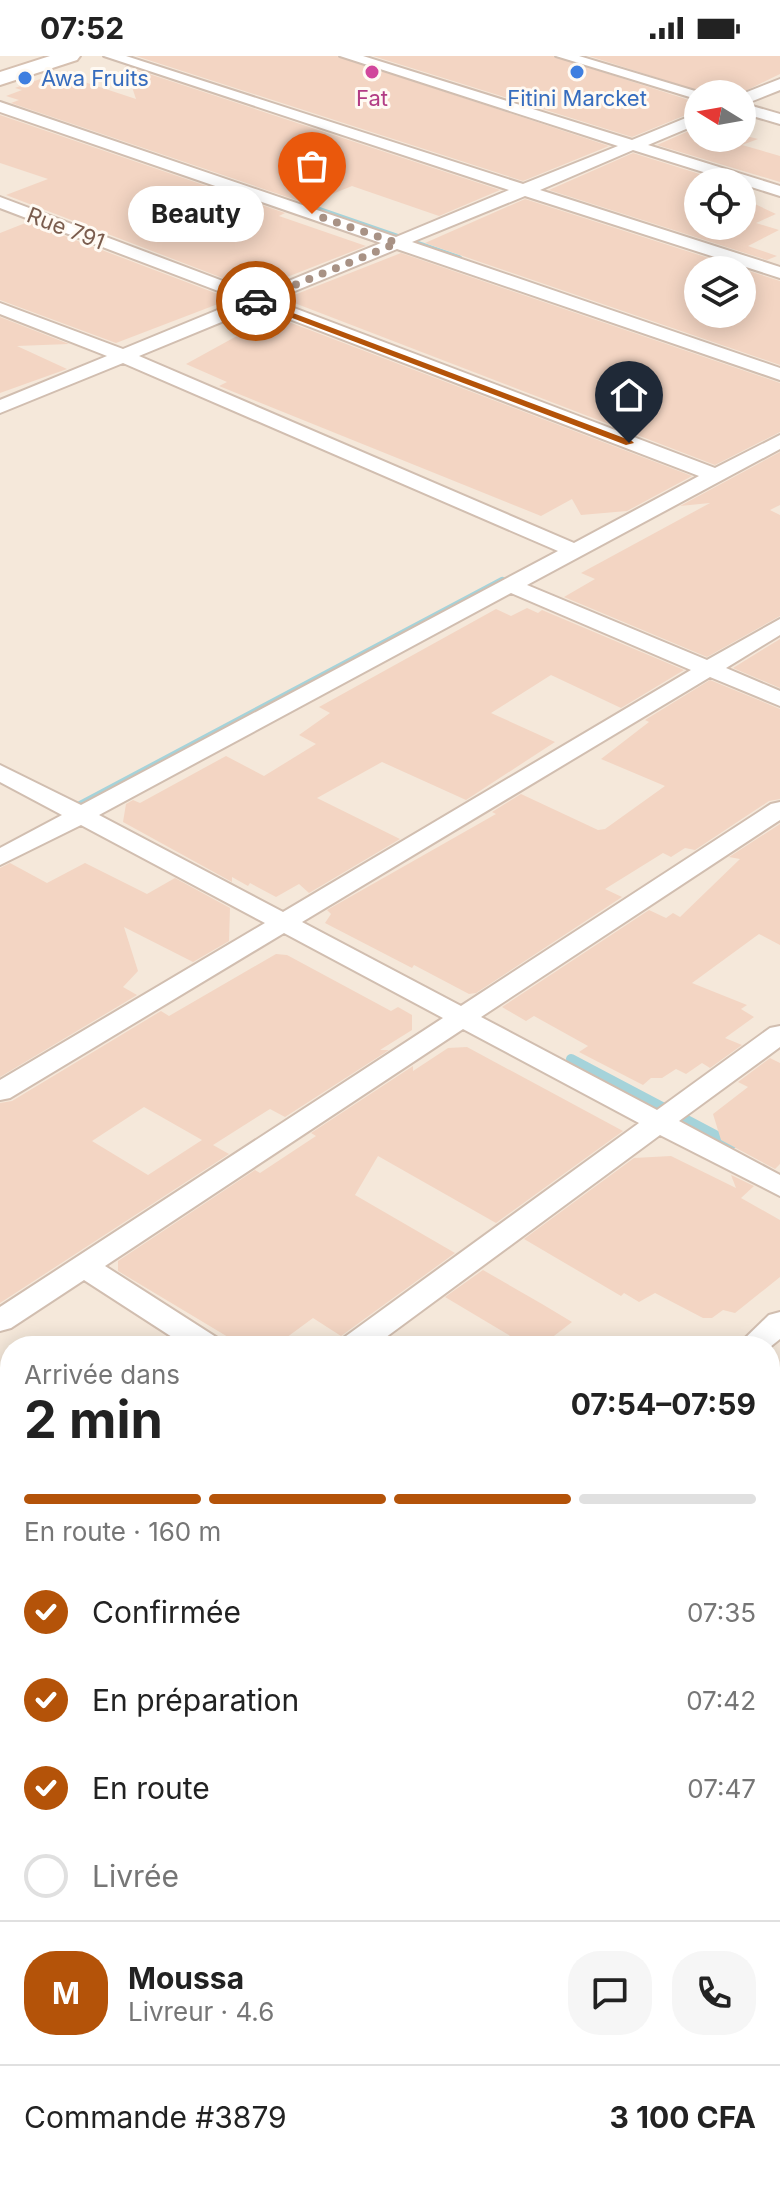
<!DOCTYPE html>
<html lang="fr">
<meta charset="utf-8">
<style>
:root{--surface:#fff;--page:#f6f6f6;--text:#222;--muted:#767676;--line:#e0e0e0;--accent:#b45309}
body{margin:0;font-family:Inter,sans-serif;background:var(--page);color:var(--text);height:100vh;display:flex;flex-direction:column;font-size:30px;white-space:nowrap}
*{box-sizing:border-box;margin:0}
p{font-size:26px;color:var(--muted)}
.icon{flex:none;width:44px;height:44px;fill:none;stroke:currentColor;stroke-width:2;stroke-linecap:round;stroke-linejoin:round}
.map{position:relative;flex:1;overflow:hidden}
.panel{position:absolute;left:0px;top:1280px;width:780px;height:850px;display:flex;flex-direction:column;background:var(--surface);border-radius:32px 32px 0 0;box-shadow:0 4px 20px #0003}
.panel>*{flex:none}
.needle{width:52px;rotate:281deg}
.tools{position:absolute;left:684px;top:24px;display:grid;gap:16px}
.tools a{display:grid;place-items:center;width:72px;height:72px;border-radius:50%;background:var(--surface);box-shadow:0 4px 20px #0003;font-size:40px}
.pin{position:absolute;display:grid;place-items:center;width:68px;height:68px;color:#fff;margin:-82px -34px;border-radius:50% 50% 50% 0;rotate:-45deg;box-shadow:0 0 8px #0007}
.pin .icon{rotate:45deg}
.courier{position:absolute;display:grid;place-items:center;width:80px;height:80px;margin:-40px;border:6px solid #b45309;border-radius:50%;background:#fff;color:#222;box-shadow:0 2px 10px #0007}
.bubble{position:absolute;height:56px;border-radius:28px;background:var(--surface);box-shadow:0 4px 20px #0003;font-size:26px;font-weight:700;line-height:56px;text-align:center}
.headline em{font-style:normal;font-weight:700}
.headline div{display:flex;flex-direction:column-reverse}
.headline{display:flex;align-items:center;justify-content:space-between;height:136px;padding:0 24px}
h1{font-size:52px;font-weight:700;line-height:60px}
.bar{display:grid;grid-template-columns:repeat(4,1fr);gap:12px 8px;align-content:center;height:96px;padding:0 24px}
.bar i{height:10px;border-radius:6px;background:var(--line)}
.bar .active{background:var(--accent)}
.bar p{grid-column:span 4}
.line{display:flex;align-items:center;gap:20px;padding:0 24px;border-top:2px solid var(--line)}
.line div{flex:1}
.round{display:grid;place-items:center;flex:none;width:84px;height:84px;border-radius:32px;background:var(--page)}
ol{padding:0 24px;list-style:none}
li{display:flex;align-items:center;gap:24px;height:88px}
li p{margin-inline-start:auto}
li .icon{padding:8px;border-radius:50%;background:var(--accent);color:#fff;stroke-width:4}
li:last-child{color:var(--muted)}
li i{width:44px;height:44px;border:4px solid var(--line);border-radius:50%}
.status{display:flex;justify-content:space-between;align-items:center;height:56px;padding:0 40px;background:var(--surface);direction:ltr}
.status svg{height:22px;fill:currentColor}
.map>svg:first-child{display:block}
.residential{fill:#f5e8da;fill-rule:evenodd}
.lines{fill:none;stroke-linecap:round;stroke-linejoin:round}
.stream-far2{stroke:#a5d3da;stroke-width:6}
.stream-far1{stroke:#a5d3da;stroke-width:8}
.stream{stroke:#a5d3da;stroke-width:10}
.building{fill:#f3d5c3;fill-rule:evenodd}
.street-casing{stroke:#d1beb0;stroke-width:4}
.secondary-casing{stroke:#d6c0b0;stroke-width:4}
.primary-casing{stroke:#dad1cd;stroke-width:4}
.street{fill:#fff;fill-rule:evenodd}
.secondary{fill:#fff;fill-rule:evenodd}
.primary{fill:#fbd9a5;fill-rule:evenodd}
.route{fill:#b45309}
.done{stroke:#a89285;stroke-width:8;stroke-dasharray:0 14.4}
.hotel-dot{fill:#d1479c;stroke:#fffaf3;stroke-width:3}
.shop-dot{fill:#3f7fe0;stroke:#fffaf3;stroke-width:3}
.labels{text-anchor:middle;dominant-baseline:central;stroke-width:6;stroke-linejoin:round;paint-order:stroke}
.far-shop-label{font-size:22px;fill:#366cbe;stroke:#fffaf3;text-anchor:start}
.far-hotel-label{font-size:22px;fill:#b23c85;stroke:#fffaf3}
.far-street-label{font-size:22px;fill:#7a5c4d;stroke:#fffaf3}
</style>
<div class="status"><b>07:52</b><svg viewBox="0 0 49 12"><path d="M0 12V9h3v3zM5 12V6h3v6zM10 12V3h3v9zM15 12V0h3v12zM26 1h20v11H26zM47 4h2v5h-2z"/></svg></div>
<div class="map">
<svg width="780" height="2129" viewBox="0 0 780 2129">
<rect width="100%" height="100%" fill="#fdf6ec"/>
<!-- residential -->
<path class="residential" d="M0,0H780V2129H0ZM698,38H742V82H698ZM698,126H742V170H698ZM698,214H742V258H698ZM10,1290H770V2120H10Z"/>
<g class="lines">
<!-- stream-far2 -->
<path class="stream-far2" d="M311,151L459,202"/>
<!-- stream-far1 -->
<path class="stream-far1" d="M80,749L502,525"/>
<!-- stream -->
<path class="stream" d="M571,1003L732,1088"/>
</g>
<!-- building -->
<g class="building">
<path d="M136,0H337L609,90L523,125Z"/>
<path d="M373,0H553L698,47V54L632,81Z"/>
<path d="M589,0H780V18L739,38H708Z"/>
<path d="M125,10L500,134L439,160L352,130L308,148L11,47L19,44L6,40L22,34L15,32L57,17L136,43Z"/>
<path d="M0,59L285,157L279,160L366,190L254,234L6,139L48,123L0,107Z"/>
<path d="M698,71V82L742,79L758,83L742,89L780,100V126L657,89Z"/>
<path d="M633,97L725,126H698V170H742V142L776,158L756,167L779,174L748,190L777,200L767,204L549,134Z"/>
<path d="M525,143L780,225V309L425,187ZM698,214H742V258H698Z"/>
<path d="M28,166L231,243L116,287L0,244V177Z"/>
<path d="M401,197L780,327V376L715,409L284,243Z"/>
<path d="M273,260L692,420L627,455L581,459L572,443L541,460L219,330L227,326L186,308Z"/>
<path d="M0,261L69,288L17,290L67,313L0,337Z"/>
<path d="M780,396V449L770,454L780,459V560L707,601L564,541L595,523L581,517L710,447L680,450Z"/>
<path d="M527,552L538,557L542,554L684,614L621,652L551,619L491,657L555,686L466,744L382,706L317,742L400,783L309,837L299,828L276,841L250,827L248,830L232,821V826L123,766L126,748L133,744L140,747L226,700L264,720L316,688L299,679L330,657L319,651L496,553L511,560Z"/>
<path d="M780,583V632L733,612Z"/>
<path d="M710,624L780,653V743L769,745L695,794L685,792L671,801L663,797L605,833L622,841L476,937L469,938L414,909L412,912L325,867L331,858L327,854L496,758L492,756L521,738L598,774L605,773L665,730L601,703L649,666L645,664Z"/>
<path d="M780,768V889L759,878L692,927L747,949L741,953L754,961L725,982L742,989L710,1012L702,1007L686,1018L676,1013L662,1022H651L643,1029L579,996L588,990L534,960L526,965L502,951L649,854L666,862L673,857L680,861L740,803L729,801Z"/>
<path d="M10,807L47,827L85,807L147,838L175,822L230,852L229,885L193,906L124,871L138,915L123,931L137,939L0,1021V812Z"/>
<path d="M276,898L287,899L391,955L398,951L412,959V974L380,994H389L285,1061L270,1053L213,1089L229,1098L0,1247V1047L12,1045L161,955L169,960ZM144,1051L202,1084L148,1119L92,1085Z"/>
<path d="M467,991L623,1075L496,1167L378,1100L355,1139L455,1197L341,1280L313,1262L275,1290H243L118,1215V1205L255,1114L260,1117L316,1080L311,1077L413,1010V1015L448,992Z"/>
<path d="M770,1002L780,1007V1108L775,1113L721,1084L713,1058L748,1031L738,1026Z"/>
<path d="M671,1100L736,1132L731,1119L754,1130L741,1142L780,1164V1221L735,1257L723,1254L712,1262H703L655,1237L639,1246L624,1237L621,1240L524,1183L634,1102Z"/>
<path d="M483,1214L542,1248L572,1266L541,1290H527L445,1241Z"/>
</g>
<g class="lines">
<defs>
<g id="street">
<path d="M104,0H126L523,128L618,90L340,0H363L632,84L698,57V68L648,89L780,130V140L633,94L540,134L780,211V222L525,140L412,186L780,312V324L397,193L273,244L715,412L780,379V393L527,529L707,604L780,563V579L726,612L780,635V650L710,621L302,866L461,950L771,748L780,746V764L481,961L657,1054L770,972L780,970V991L679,1065L780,1119V1140L660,1079L374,1290H338L342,1283L639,1067L463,973L105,1210L219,1283L223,1290H186L84,1224L11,1272L0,1275V1251L443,962L284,877L10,1042L0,1044V1024L265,867L81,769L0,809V792L62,759L0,726V709L81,749L558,495L123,307L0,357V344L107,300L0,258V247L123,293L242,244L0,152V141L257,238L381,187L0,56V46L396,181L509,134ZM258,251L699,420L574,487L139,300ZM511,537L691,614L283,856L99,759Z"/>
<path d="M556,0H579L705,38H698V44L693,42Z"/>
<path d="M780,23V34L745,48L780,58V68L742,57V38Z"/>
<path d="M780,1256V1283L770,1291L737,1290L769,1259Z"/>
<path d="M0,1398L10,1401V1428L0,1426Z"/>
<path d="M10,1527V1558L0,1561V1531Z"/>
<path d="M10,1888V1926L0,1929V1891Z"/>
<path d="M770,2051L780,2055V2095L770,2091Z"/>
</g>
<path id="secondary" d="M50,0H80L77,4L0,29V16Z"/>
<g id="primary">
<path d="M780,1763V1813L770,1817V1766Z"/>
<path d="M414,2120H481L477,2129H410Z"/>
</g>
</defs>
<!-- street casing -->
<use href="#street" class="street-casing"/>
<!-- secondary casing -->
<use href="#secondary" class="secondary-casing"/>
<!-- primary casing -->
<use href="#primary" class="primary-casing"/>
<!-- street -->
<use href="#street" class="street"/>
<!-- secondary -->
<use href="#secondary" class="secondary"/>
<!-- primary -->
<use href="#primary" class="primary"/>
</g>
<!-- route -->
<path class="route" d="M256,243L632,385L634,387L626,389L253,247Z"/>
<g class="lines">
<!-- done -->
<path class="done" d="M256,245L397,187L312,158"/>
</g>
<!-- markers -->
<circle class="hotel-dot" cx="372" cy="16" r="8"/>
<g class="shop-dot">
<circle cx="577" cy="16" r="8"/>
<circle cx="25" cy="22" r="8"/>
</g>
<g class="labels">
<!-- far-shop labels -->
<g class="far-shop-label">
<text x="41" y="22">Awa Fruits</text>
<text x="577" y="42" text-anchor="middle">Fitini Marcket</text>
</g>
<!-- far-hotel labels -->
<g class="far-hotel-label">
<text x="372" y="42">Fat</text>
</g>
<!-- far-street labels -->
<g class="far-street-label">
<text transform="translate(66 172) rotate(21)">Rue 791</text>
</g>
</g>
</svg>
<div class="tools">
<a><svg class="needle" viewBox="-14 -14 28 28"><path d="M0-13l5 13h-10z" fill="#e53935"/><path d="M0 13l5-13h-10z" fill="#767676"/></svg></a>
<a><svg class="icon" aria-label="locate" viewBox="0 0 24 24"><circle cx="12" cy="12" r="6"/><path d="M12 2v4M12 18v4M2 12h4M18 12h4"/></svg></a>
<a><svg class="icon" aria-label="layers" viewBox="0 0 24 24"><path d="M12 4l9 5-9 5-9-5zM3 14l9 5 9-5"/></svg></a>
</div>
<div class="pin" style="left:312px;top:158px;background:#ea580c"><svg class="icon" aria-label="bag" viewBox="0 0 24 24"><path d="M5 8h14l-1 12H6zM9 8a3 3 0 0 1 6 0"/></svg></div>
<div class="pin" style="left:629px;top:387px;background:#1f2937"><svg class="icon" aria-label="home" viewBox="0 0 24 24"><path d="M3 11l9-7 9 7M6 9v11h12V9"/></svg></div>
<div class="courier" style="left:256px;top:245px"><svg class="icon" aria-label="car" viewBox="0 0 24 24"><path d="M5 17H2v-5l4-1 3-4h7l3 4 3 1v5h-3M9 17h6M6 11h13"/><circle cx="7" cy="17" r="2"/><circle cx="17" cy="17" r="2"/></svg></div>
<div class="bubble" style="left:128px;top:130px;width:136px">Beauty</div>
<section class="panel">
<div class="headline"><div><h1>2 min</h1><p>Arrivée dans</p></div><em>07:54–07:59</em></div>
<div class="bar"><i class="active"></i><i class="active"></i><i class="active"></i><i></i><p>En route · 160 m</p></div>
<ol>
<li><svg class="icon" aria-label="check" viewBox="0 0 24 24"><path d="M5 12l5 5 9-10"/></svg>Confirmée<p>07:35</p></li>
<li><svg class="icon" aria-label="check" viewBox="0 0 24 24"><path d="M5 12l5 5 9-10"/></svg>En préparation<p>07:42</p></li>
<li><svg class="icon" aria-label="check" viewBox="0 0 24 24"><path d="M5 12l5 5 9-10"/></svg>En route<p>07:47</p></li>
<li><i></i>Livrée</li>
</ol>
<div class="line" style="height:144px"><b class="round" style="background:var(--accent);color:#fff">M</b><div><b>Moussa</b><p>Livreur · 4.6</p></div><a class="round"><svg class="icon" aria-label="chat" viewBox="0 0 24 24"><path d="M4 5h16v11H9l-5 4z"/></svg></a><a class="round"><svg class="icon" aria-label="phone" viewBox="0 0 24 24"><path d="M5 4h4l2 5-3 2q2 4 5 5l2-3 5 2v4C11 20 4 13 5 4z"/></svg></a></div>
<div class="line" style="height:104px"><div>Commande #3879</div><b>3 100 CFA</b></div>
</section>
</div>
